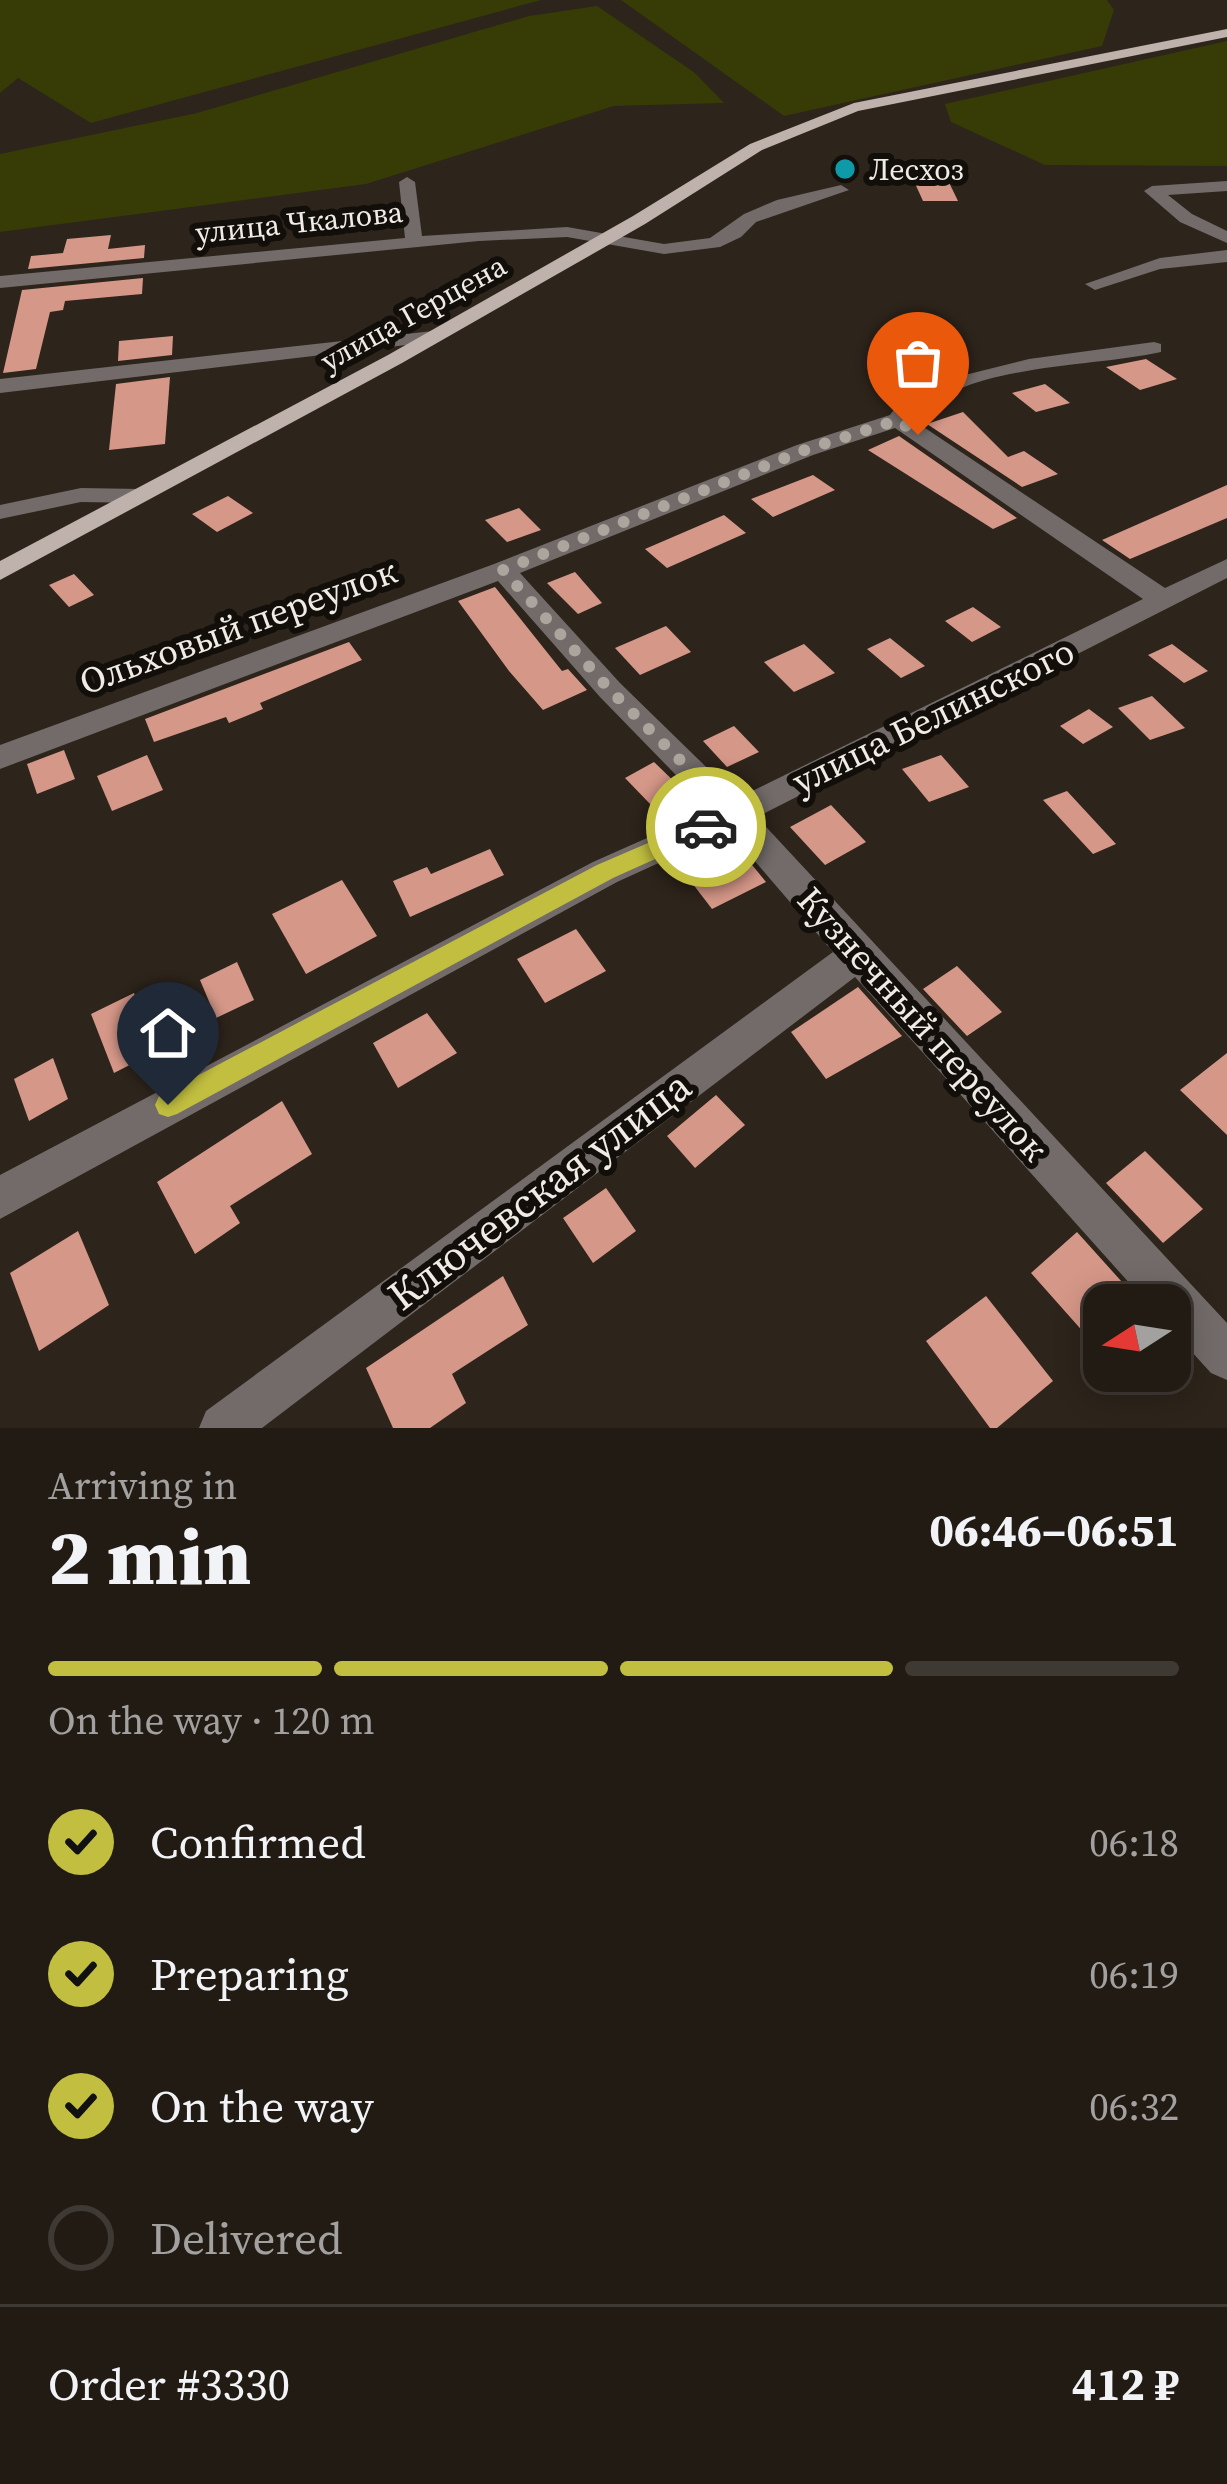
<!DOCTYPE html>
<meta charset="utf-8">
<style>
:root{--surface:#221b14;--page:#2e2822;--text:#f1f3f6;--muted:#a2a1a0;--line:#3f3934;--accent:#c1be40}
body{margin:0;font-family:"Source Serif 4",serif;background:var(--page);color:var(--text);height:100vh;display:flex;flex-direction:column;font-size:45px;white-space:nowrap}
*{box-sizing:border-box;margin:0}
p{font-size:39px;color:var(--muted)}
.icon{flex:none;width:66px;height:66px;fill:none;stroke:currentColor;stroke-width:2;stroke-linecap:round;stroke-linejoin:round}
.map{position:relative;height:1428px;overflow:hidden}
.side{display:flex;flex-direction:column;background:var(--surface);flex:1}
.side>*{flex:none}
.needle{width:78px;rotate:258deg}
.buttons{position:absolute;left:1083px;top:1284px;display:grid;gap:24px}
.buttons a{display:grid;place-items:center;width:108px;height:108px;border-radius:24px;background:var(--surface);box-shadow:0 6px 30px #0003,0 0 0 3px var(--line);font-size:60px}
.pin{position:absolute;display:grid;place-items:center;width:102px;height:102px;color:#fff;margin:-123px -51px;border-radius:50% 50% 50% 0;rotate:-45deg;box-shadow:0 0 12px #0007}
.pin .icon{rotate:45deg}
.courier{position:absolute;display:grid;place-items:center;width:120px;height:120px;margin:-60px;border:9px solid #c1be40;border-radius:50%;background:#fff;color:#222;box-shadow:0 3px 15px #0007}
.summary em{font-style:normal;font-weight:800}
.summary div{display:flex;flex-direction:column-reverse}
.summary{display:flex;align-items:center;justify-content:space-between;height:204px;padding:0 48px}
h1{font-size:78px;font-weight:800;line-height:90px}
.bar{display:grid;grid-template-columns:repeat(4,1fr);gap:18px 12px;align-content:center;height:144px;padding:0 48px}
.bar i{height:15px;border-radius:9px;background:var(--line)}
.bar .current{background:var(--accent)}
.bar p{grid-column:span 4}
.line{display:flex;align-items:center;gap:30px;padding:0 48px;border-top:3px solid var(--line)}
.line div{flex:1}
ol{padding:0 48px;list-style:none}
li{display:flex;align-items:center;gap:36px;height:132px}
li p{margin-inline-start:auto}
li .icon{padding:12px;border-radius:50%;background:var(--accent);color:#111;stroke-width:4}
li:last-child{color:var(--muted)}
li i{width:66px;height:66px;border:6px solid var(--line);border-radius:50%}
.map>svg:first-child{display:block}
.green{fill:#373b05}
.building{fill:#d59788}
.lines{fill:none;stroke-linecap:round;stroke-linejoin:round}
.minor{fill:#726b69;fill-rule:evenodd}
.major{fill:#bfb1ab;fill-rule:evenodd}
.route{fill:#c1be40}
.done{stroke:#aca59e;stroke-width:12;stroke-dasharray:0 21.6}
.culture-dot{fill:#0f9aa8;stroke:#120e0a;stroke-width:4.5}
.labels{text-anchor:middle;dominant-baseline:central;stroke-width:12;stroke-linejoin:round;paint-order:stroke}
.far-poi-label{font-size:30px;fill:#f0ebe4;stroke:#120e0a;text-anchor:start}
.far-street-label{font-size:30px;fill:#f0ebe4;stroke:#120e0a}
.street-label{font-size:36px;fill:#f0ebe4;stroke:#120e0a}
.near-street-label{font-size:42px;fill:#f0ebe4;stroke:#120e0a}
</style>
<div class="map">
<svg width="1227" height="1428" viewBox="0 0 1227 1428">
<rect width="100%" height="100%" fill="#2d241b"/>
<!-- green -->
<g class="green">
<path d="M0,0H541L91,123L18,78L0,93Z"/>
<path d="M621,0H1107L1114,10L1102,46L784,116Z"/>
<path d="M597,6L695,73L724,103L614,106L366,184L0,232V154L197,113L529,16Z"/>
<path d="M1227,41V166L1045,165L951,122L945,104Z"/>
</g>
<!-- building -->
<g class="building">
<path d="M908,168H942L958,201H923Z"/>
<path d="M111,235L108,249L145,245L144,258L28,269L31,256L63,253L67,239Z"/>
<path d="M143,278L142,294L65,301L63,310L50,312L36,369L3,373L22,290Z"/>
<path d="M173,336L172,355L118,361L119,341Z"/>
<path d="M1146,359L1177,379L1140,390L1106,367Z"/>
<path d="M170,377L165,444L109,450L116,384Z"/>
<path d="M1045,384L1070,403L1036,412L1012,393Z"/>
<path d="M963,412L1008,457L1024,451L1058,474L1022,487L927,424Z"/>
<path d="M899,436L1017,518L993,529L868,450Z"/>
<path d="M813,475L835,490L773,517L751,499Z"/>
<path d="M1227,485V518L1130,559L1102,540Z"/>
<path d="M228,496L253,513L217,532L192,514Z"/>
<path d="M519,508L541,530L507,542L485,520Z"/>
<path d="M724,515L746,533L667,568L645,549Z"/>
<path d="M575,572L602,603L578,614L547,583Z"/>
<path d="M74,574L94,595L69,607L49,585Z"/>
<path d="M495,587L562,671L568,669L587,690L543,710L509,671L458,601Z"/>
<path d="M973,607L1001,627L972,642L945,621Z"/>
<path d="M666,626L691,652L640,675L615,648Z"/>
<path d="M890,638L925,666L901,678L867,649Z"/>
<path d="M349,642L362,660L260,703L263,709L229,723L226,717L154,742L145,719Z"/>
<path d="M804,644L835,673L794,692L764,662Z"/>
<path d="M1172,644L1208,671L1184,683L1148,655Z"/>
<path d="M1152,696L1185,728L1150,740L1118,708Z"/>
<path d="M1089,709L1113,727L1083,744L1060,726Z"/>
<path d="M734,726L759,752L727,767L703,741Z"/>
<path d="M64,750L75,779L37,794L27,764Z"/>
<path d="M147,755L163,790L112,811L97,776Z"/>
<path d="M941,755L969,787L929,802L902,769Z"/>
<path d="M654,762L683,790L653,807L625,778Z"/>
<path d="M1067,791L1116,844L1093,854L1043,800Z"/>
<path d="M831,805L866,842L825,865L790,827Z"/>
<path d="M490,849L504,875L410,917L393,881L427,867L431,874Z"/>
<path d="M739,849L766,882L712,909L686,875Z"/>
<path d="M342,880L377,936L306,974L272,914Z"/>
<path d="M576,929L606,971L545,1003L517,959Z"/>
<path d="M237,962L254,1000L216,1018L200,980Z"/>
<path d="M957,966L1002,1012L967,1036L923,989Z"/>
<path d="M858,987L902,1036L826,1079L791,1032Z"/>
<path d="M134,993L159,1050L114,1073L91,1014Z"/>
<path d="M427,1013L457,1053L398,1088L373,1043Z"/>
<path d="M1227,1053V1135L1180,1090Z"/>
<path d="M53,1058L68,1099L29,1121L14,1079Z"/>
<path d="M716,1095L745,1125L695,1168L667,1136Z"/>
<path d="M282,1101L312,1154L230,1206L240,1223L195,1254L157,1182Z"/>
<path d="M1145,1151L1203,1209L1163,1243L1106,1183Z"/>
<path d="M606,1188L636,1231L593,1263L563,1218Z"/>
<path d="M78,1231L109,1305L39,1351L10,1273Z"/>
<path d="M1077,1232L1131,1292L1118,1305H1104V1318L1086,1335L1031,1273Z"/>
<path d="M503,1276L528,1325L452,1374L466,1403L430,1428H393L366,1368Z"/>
<path d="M986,1296L1053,1381L997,1428H990L926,1341Z"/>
</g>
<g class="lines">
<!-- minor -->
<g class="minor">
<path d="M407,177L415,182L422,236L567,227L664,244L710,238L744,214L777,200L841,185L849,190L756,222L741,237L720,247L664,254L567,237L479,241L0,288V276L405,238L399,182Z"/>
<path d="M1227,181V191L1168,195L1192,214L1227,231V243L1180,222L1144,191L1152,186Z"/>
<path d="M1227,250V262L1160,269L1095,290L1085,284L1160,258Z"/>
<path d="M433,331L443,337L440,341L0,393V379Z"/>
<path d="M1154,342L1161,344V352C1090,368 962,363 913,420L1165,588L1227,559V578L757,817L1227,1323V1380L1211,1373L1170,1328V1305H1149L855,977L262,1428H199L206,1411L833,952L729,831L617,882L0,1219V1175L593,862L710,810L600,697L498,581L0,769V745L494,564L797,445L890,415L902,399L961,376L1029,359ZM895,428L1143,599L738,798L620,683L520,573L813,455Z"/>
<path d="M81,488L140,489L152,496L140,503L81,502L0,519V505Z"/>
</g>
<!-- major -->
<path class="major" d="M1227,29V37L858,111L762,150L645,224L402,363L0,580V561L388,355L633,216L750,144L854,103Z"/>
</g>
<!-- route -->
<path class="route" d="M706,818L716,827L713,833L613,878L177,1114L168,1117L159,1114L155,1105L159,1096L597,865Z"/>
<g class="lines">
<!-- done -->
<path class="done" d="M706,827L734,814L610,690L503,570L805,450L898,420L918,435"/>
</g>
<!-- markers -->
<circle class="culture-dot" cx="845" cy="169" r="12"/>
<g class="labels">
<!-- far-poi labels -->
<g class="far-poi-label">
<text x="869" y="169">Лесхоз</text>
</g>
<!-- far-street labels -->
<g class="far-street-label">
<text transform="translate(299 222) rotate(-6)">улица Чкалова</text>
<text transform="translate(413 313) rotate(-29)">улица Герцена</text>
</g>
<!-- street labels -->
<g class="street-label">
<text transform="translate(238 626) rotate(-20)">Ольховый переулок</text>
<text transform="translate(933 716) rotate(-26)">улица Белинского</text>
<text transform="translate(923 1024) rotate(48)">Кузнечный переулок</text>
</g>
<!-- near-street labels -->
<g class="near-street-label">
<text transform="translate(539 1190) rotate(-37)">Ключевская улица</text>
</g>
</g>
</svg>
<div class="buttons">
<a><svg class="needle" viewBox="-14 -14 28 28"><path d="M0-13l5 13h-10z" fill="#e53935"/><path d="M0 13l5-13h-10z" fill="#a2a1a0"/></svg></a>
</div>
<div class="pin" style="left:918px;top:435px;background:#ea580c"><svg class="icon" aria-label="bag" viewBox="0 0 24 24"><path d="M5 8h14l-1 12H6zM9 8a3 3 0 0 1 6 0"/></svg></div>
<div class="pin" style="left:168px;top:1105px;background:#1f2937"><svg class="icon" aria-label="home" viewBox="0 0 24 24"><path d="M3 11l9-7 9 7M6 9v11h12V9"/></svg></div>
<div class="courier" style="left:706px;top:827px"><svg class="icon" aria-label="car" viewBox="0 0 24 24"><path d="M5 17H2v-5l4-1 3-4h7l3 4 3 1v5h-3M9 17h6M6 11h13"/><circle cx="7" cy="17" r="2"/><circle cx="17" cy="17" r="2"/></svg></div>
</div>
<section class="side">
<div class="summary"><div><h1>2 min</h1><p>Arriving in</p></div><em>06:46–06:51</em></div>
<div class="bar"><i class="current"></i><i class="current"></i><i class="current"></i><i></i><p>On the way · 120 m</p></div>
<ol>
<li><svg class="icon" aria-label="check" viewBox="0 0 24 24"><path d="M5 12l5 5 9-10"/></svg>Confirmed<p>06:18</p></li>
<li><svg class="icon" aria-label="check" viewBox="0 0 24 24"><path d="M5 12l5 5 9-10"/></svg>Preparing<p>06:19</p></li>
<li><svg class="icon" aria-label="check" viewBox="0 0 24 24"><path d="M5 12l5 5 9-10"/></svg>On the way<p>06:32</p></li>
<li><i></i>Delivered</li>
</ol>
<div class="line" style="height:156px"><div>Order #3330</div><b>412 ₽</b></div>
</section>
